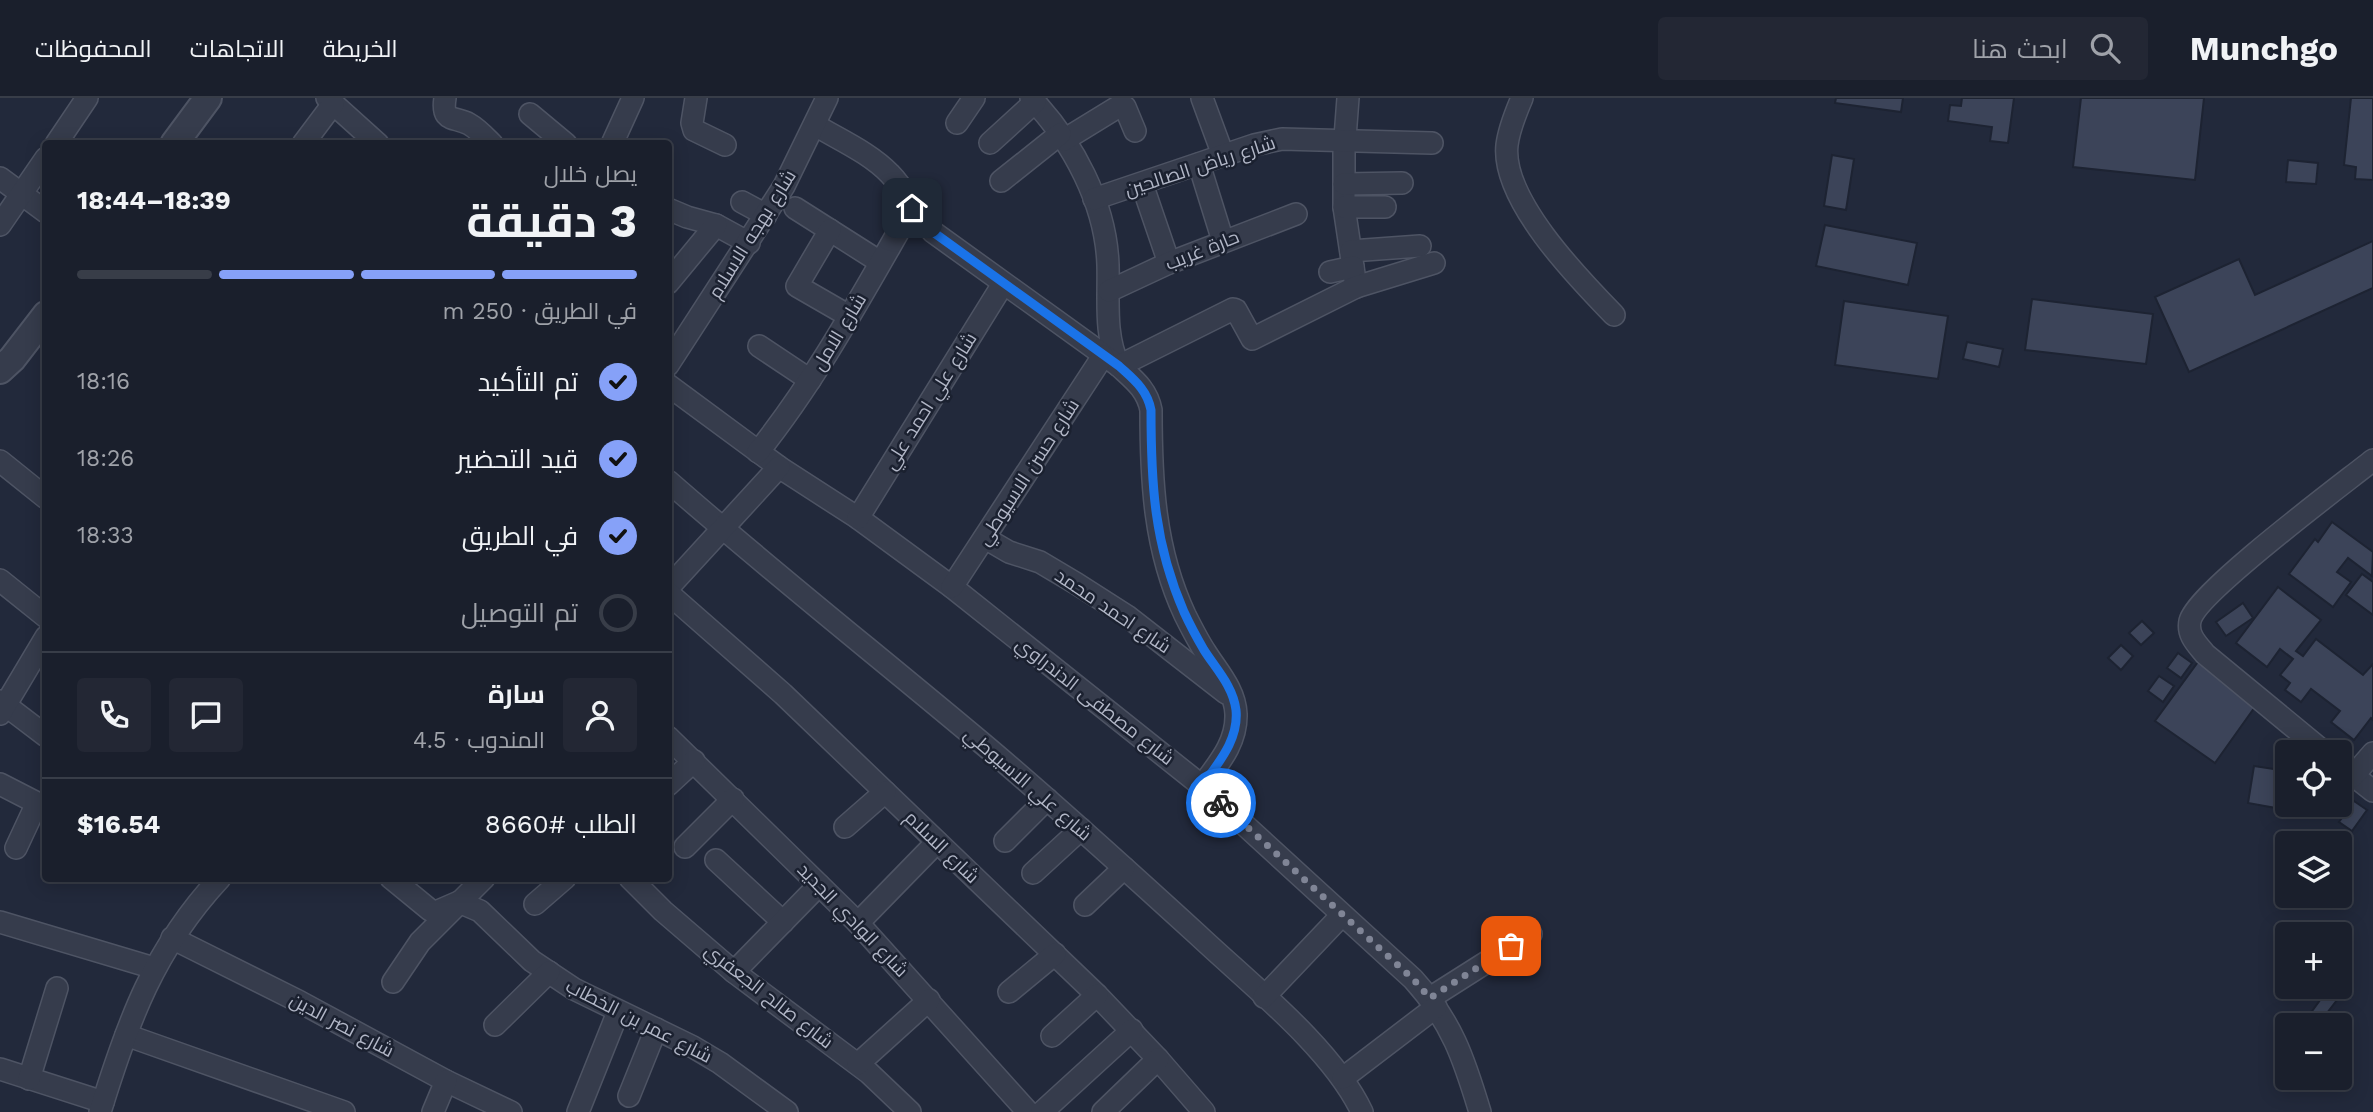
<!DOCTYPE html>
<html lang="ar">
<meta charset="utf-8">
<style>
:root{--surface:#1a1f2c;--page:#232734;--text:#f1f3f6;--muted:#9fa2a9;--line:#383d48;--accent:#86a1f8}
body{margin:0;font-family:"Work Sans",Cairo,sans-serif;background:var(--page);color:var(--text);direction:rtl;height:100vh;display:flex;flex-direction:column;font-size:26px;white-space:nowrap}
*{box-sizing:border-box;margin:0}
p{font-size:23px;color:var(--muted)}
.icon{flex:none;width:38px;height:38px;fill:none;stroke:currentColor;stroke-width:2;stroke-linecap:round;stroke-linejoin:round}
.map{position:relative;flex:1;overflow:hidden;direction:ltr}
.sheet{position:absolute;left:42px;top:42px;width:630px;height:742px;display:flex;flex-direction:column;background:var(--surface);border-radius:7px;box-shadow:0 4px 18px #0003,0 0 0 2px var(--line);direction:rtl}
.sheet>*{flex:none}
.fabs{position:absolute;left:2275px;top:642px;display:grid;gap:14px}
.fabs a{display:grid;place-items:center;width:77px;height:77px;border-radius:7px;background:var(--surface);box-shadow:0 4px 18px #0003,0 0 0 2px var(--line);font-size:35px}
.pin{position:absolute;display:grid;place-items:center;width:60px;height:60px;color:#fff;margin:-30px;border-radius:14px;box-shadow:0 4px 10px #0006}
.courier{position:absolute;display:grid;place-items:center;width:70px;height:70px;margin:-35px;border:5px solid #1a73e8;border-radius:50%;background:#fff;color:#222;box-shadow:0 2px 9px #0007}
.headline em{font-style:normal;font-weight:700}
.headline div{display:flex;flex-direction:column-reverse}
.headline{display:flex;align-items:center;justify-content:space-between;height:119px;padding:0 35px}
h1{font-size:46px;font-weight:700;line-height:52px}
.bar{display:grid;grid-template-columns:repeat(4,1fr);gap:10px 7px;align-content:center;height:84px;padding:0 35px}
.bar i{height:9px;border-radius:5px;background:var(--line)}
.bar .on{background:var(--accent)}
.bar p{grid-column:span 4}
.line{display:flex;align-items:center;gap:18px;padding:0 35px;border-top:2px solid var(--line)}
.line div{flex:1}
.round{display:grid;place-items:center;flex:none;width:74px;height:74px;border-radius:7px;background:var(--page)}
ol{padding:0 35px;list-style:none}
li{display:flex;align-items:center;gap:21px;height:77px}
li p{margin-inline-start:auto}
li .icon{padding:7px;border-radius:50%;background:var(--accent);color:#111;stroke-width:4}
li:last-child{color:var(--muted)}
li i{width:38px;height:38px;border:4px solid var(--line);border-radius:50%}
header{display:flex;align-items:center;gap:42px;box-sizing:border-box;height:98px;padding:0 35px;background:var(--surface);border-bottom:2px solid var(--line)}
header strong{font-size:33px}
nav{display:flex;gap:38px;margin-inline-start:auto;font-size:24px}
.search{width:490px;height:63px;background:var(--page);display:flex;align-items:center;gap:18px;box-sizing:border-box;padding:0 24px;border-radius:7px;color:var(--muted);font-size:26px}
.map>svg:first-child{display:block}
.building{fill:#3c4459;stroke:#1d2332;stroke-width:2}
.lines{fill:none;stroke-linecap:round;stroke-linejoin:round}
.minor-casing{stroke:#4e5464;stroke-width:24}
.tertiary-casing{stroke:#4e5464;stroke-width:30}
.minor{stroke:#363c4c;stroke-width:21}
.tertiary{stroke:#363c4c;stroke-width:26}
.done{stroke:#808596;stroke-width:7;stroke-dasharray:0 12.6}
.route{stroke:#1a73e8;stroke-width:9}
.labels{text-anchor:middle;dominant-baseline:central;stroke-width:5;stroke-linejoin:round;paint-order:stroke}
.street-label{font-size:19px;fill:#b2b7c7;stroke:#1b2130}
</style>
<header>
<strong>Munchgo</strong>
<div class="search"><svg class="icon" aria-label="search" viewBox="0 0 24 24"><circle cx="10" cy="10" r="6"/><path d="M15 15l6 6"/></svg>ابحث هنا</div>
<nav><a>الخريطة</a><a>الاتجاهات</a><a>المحفوظات</a></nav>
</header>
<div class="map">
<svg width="2373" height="1014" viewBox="0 0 2373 1014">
<rect width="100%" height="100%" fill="#22293b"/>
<!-- building -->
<g class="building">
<path d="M1836,0H1903L1901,14L1835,5Z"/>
<path d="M1962,0H2014L2008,45L1990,43L1992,29L1948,23L1950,7L1961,8Z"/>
<path d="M2081,0H2204L2195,82L2073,69Z"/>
<path d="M2351,0H2373V82L2355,81L2356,69L2344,67Z"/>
<path d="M1832,57L1854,61L1846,112L1824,108Z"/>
<path d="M2288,62L2318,65L2316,86L2286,84Z"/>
<path d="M1825,127L1917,145L1908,187L1816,168Z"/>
<path d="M2373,143V190L2189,274L2155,199L2239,161L2255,197Z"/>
<path d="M2032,201L2153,216L2146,266L2025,252Z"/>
<path d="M1844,203L1948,218L1938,281L1835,267Z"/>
<path d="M1967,244L2003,251L1999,269L1963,261Z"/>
<path d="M2332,424L2373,454L2372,478L2348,460L2337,474L2351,484L2333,509L2289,476L2315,441L2318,444Z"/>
<path d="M2362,476L2373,484V517L2346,497Z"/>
<path d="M2278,489L2321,522L2296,553L2303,558L2316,541L2363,577L2373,566V622L2371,620L2354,642L2331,624L2340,613L2311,591L2301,604L2285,592L2290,585L2280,577L2293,561L2280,551L2267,569L2236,545Z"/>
<path d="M2243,505L2253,520L2226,538L2216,524Z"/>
<path d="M2142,523L2154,535L2141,547L2129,535Z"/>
<path d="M2121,547L2133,558L2121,572L2108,560Z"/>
<path d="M2178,555L2192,565L2181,580L2167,570Z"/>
<path d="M2198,564L2257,606L2215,665L2155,623Z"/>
<path d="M2159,578L2174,588L2163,604L2148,593Z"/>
<path d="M2254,668L2287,673V712L2248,705Z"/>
<path d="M2354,703L2367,712L2352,733L2339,724Z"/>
<path d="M2326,894L2337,902L2317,928L2307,920Z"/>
</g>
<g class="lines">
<defs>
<g id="minor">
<path d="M327,0L378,46"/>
<path d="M445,0C441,25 454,18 469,26C478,31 485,39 492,46"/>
<path d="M696,0L692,25L694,32L725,47"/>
<path d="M1031,0C1073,44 1106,106 1108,167C1109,201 1104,237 1119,268"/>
<path d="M1202,0L1223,57"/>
<path d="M1348,0L1344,53V109L1356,189"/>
<path d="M1522,0C1516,14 1509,31 1507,47C1501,101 1577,179 1614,217"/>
<path d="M530,16L566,46"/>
<path d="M957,25L974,0"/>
<path d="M815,27C840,42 870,55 890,76C907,93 916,116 933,134L1119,268C1133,281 1147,291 1151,312C1151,383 1154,451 1185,517C1191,529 1198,543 1206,555C1218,574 1235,592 1236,616C1237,645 1218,666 1202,688"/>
<path d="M1064,42L1121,7L1125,9L1135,33"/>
<path d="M990,45L1035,4"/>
<path d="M56,46L87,0"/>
<path d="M303,46L333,6"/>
<path d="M612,46L633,0"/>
<path d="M1199,66L1223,143"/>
<path d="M0,80L46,114"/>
<path d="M1001,83L1060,36"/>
<path d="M1142,86L1169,165"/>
<path d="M1344,86L1402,85"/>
<path d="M1094,101L1254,47L1282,41L1432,45"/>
<path d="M742,104L766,117"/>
<path d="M1344,109H1385"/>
<path d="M795,110L880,164"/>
<path d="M668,111L687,119L716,127L749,145"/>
<path d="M0,127L46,60"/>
<path d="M830,132L797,188L849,218"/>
<path d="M1351,153L1420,148"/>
<path d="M1330,174L1353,169"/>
<path d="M668,185L716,127"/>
<path d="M1109,193L1169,165L1296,116"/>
<path d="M759,248L810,282"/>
<path d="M668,267L784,88L827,0"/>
<path d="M1119,268L1233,211L1236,212L1252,241L1356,189L1434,165"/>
<path d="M668,287L779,369L858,420L952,489L1202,688L1413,881C1452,924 1464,961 1480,1014"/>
<path d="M758,354C818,279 864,193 912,110"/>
<path d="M0,363L46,400"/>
<path d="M668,383C773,475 882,561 989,651C1060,711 1129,774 1198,837C1250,886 1332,950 1362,1014"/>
<path d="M858,420L1003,186"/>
<path d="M985,440L1009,454L1040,464L1077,486L1127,518L1226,595"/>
<path d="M0,482L46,519"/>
<path d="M952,489L1103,258"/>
<path d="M668,490L779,369"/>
<path d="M668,495L783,596L1097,897L1158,961L1204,1014"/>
<path d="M0,603L46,638"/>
<path d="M0,616L46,539"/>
<path d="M668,639L858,825L1028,1014"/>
<path d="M2324,654L2205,556C2197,546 2187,537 2190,523C2196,495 2343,386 2373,362"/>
<path d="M2340,667L2373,693"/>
<path d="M2353,678L2373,655"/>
<path d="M0,686L37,705L16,750"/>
<path d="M668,687L694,663"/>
<path d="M845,729L885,694"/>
<path d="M1005,743L1047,701"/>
<path d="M685,749L733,701"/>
<path d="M716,762L783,824"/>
<path d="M1033,775L1081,731"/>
<path d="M391,780L430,812L436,814L459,804L480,813L532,863L574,891L693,949L720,965L787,1014"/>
<path d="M630,780L663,813L734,874L869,975L910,1014"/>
<path d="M535,806L565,780"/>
<path d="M1085,807L1124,770"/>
<path d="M0,824L154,870"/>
<path d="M858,825L937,744"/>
<path d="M172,840L300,904L446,983L511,1014"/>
<path d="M734,874L819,787"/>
<path d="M393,884L420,844L484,780"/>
<path d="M1009,894L1055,856"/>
<path d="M1264,899L1342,817"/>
<path d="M1430,900L1531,836"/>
<path d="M495,927L549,874"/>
<path d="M126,937L344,1014"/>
<path d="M1052,938L1097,897"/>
<path d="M858,966L929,902"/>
<path d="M0,971L103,1004"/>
<path d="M1343,980L1436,909"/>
<path d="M29,981L57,890"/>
<path d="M629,998L656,931"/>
<path d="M100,1014C128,923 154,851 220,780"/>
<path d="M433,1014L446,983"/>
<path d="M578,1014L618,914"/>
<path d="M1042,1014L1132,932"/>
<path d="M1103,1014L1158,961"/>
</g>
<g id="tertiary">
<path d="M174,46L208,0"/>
<path d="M0,272L12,261L46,217"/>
</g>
</defs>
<!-- minor casing -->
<use href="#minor" class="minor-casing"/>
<!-- tertiary casing -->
<use href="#tertiary" class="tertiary-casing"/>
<!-- minor -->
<use href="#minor" class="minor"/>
<!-- tertiary -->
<use href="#tertiary" class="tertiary"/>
</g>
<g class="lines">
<!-- done -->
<path class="done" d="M1221,705L1413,881L1430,900L1511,848"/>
<!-- route -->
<path class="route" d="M912,110L933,134L1119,268C1133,281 1147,291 1151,312C1151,386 1154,445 1184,514C1190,527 1197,540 1204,552C1216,571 1233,588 1236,612C1239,642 1218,665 1202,688L1221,705"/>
</g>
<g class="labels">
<!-- street labels -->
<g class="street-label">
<text transform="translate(1200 68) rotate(-18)">شارع رياض الصالحين</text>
<text transform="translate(752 136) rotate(-58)">شارع بهجه الاسلام</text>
<text transform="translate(1202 152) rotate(-22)">حارة غريب</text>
<text transform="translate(839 234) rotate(-59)">شارع الامل</text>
<text transform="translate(930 303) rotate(-58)">شارع علي احمد علي</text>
<text transform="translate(1028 374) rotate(-57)">شارع حسن الاسيوطي</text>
<text transform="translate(1113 513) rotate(34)">شارع احمد محمد</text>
<text transform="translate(1095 603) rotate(38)">شارع مصطفى الدندراوي</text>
<text transform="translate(1028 686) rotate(41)">شارع علي الاسيوطي</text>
<text transform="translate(942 749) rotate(44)">شارع السلام</text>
<text transform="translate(853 822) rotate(46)">شارع الوادي الجديد</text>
<text transform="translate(769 898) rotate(38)">شارع صالح الجعفري</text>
<text transform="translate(639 923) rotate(27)">شارع عمر بن الخطاب</text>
<text transform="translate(342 927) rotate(28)">شارع نصر الدين</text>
</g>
</g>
</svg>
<div class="fabs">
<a><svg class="icon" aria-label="locate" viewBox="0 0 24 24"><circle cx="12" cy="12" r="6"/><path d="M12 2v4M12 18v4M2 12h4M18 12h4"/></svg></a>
<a><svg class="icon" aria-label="layers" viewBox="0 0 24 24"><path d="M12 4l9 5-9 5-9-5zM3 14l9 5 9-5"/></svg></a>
<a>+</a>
<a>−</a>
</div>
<div class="pin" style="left:1511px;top:848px;background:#ea580c"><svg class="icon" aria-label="bag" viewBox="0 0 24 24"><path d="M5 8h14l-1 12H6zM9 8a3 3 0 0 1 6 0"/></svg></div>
<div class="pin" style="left:912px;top:110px;background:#1f2937"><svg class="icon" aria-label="home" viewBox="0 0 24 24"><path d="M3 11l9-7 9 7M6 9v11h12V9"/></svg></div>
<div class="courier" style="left:1221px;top:705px"><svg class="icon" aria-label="bike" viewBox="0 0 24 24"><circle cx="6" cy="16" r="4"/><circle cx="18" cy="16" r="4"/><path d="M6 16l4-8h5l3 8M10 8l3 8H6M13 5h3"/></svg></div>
<section class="sheet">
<div class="headline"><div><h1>3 دقيقة</h1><p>يصل خلال</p></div><em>18:39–18:44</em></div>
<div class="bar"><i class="on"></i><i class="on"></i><i class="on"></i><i></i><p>في الطريق · 250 m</p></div>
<ol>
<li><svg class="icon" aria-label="check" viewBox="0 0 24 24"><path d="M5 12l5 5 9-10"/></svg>تم التأكيد<p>18:16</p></li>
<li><svg class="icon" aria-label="check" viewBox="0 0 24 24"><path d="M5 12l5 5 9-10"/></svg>قيد التحضير<p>18:26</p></li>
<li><svg class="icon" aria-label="check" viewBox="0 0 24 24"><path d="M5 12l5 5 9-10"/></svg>في الطريق<p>18:33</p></li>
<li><i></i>تم التوصيل</li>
</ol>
<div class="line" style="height:126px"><a class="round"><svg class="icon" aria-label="person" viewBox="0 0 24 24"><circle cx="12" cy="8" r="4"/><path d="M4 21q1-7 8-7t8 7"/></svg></a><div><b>سارة</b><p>المندوب · 4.5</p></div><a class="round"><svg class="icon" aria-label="chat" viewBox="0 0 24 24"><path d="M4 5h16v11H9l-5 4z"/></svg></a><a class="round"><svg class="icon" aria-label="phone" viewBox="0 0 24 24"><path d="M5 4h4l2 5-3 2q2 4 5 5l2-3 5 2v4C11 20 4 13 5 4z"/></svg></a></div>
<div class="line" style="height:91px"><div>الطلب #8660</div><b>$16.54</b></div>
</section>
</div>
